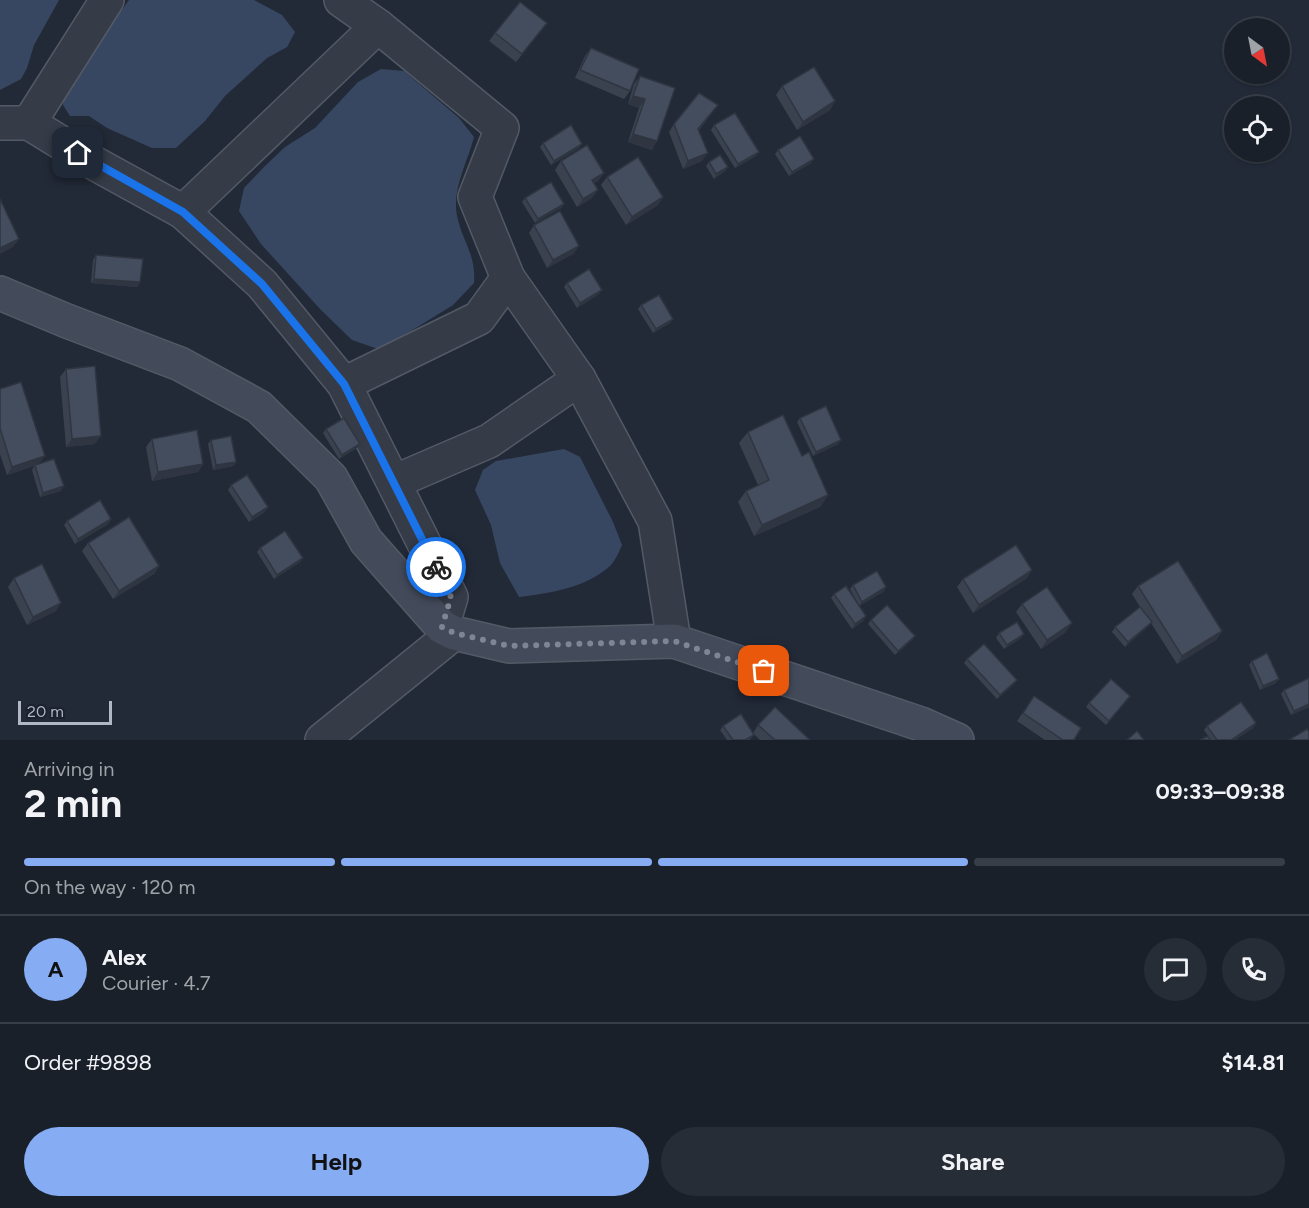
<!DOCTYPE html>
<meta charset="utf-8">
<style>
:root{--surface:#1a202a;--page:#272d36;--text:#f1f3f6;--muted:#9fa3a8;--line:#383e47;--accent:#86acf3}
body{margin:0;font-family:Figtree,sans-serif;background:var(--page);color:var(--text);height:100vh;display:flex;flex-direction:column;font-size:22px;white-space:nowrap}
*{box-sizing:border-box;margin:0}
p{font-size:20px;color:var(--muted)}
.icon{flex:none;width:33px;height:33px;fill:none;stroke:currentColor;stroke-width:2;stroke-linecap:round;stroke-linejoin:round}
.map{position:relative;height:740px;overflow:hidden}
.drawer{display:flex;flex-direction:column;background:var(--surface);flex:1}
.drawer>*{flex:none}
.needle{width:39px;rotate:148deg}
.buttons{position:absolute;left:1224px;top:18px;display:grid;gap:12px}
.buttons a{display:grid;place-items:center;width:66px;height:66px;border-radius:50%;background:var(--surface);box-shadow:0 2px 4px #0004,0 0 0 2px var(--line);font-size:30px}
.scale{position:absolute;left:18px;bottom:15px;width:94px;box-sizing:border-box;padding-left:6px;border:3px solid #b0b7c5;border-top:0;font-size:16px;line-height:21px;white-space:nowrap;color:#b0b7c5;-webkit-text-stroke:4px #1b212d;paint-order:stroke}
.pin{position:absolute;display:grid;place-items:center;width:51px;height:51px;color:#fff;margin:-26px;border-radius:12px;box-shadow:0 3px 9px #0006}
.courier{position:absolute;display:grid;place-items:center;width:60px;height:60px;margin:-30px;border:4px solid #1a73e8;border-radius:50%;background:#fff;color:#222;box-shadow:0 2px 8px #0007}
.head em{font-style:normal;font-weight:700}
.head div{display:flex;flex-direction:column-reverse}
.head{display:flex;align-items:center;justify-content:space-between;height:102px;padding:0 24px}
h1{font-size:39px;font-weight:700;line-height:45px}
.bar{display:grid;grid-template-columns:repeat(4,1fr);gap:9px 6px;align-content:center;height:72px;padding:0 24px}
.bar i{height:8px;border-radius:4px;background:var(--line)}
.bar .on{background:var(--accent)}
.bar p{grid-column:span 4}
.line{display:flex;align-items:center;gap:15px;padding:0 24px;border-top:2px solid var(--line)}
.line div{flex:1}
.round{display:grid;place-items:center;flex:none;width:63px;height:63px;border-radius:32px;background:var(--page)}
.button{display:flex;gap:12px;margin-top:auto;padding:12px 24px}
.button a{flex:1;height:69px;border-radius:36px;background:var(--accent);color:#111;font-size:24px;font-weight:700;line-height:69px;text-align:center}
.button a+a{background:var(--page);color:var(--text)}
.map>svg:first-child{display:block}
.water{fill:#384761}
.lines{fill:none;stroke-linecap:round;stroke-linejoin:round}
.minor-casing{stroke:#535a66;stroke-width:36}
.secondary-casing{stroke:#535a66;stroke-width:36}
.minor{stroke:#353c48;stroke-width:33}
.secondary{stroke:#434b5b;stroke-width:33}
.wall{fill:#3a4250}
.shaded-wall{fill:#2f3641}
.building{fill:#434d5d;stroke:#2f3641;stroke-width:1.5}
.done{stroke:#7e8694;stroke-width:6;stroke-dasharray:0 10.8}
.route{stroke:#1a73e8;stroke-width:8}
</style>
<div class="map">
<svg width="1309" height="740" viewBox="0 0 1309 740">
<rect width="100%" height="100%" fill="#222a38"/>
<!-- water -->
<g class="water">
<path d="M0,0H59L34,45L27,68L21,79L0,90Z"/>
<path d="M129,0H254L282,15L295,32L287,47L267,58L225,96L205,121L176,148H152L107,128L89,116H70L63,105L64,93Z"/>
<path d="M381,69L404,71L459,118L474,137C467,164 450,192 458,220C464,244 476,255 474,283L453,305L403,336L378,349L352,340L321,310L261,244L239,211L244,188L264,167L285,147L315,128L358,82Z"/>
<path d="M564,449L580,457L613,522L622,545C619,552 615,561 610,566C585,588 551,593 519,597L500,563L491,525L475,490L483,470L496,461Z"/>
</g>
<g class="lines">
<defs>
<g id="minor">
<path d="M341,0L378,26L502,128L475,197L508,278L579,379L655,521L674,641"/>
<path d="M0,123H29L94,163L183,212L262,284L344,384L451,597L442,627"/>
<path d="M29,123L107,0"/>
<path d="M183,212L378,26"/>
<path d="M344,384L479,318L508,278"/>
<path d="M394,482L489,441L579,379"/>
<path d="M322,740L454,633"/>
</g>
<path id="secondary" d="M0,293L67,321L180,364L259,407L331,478L366,541L442,627L454,633L509,646L674,641L921,724L957,740"/>
</defs>
<!-- minor casing -->
<use href="#minor" class="minor-casing"/>
<!-- secondary casing -->
<use href="#secondary" class="secondary-casing"/>
<!-- minor -->
<use href="#minor" class="minor"/>
<!-- secondary -->
<use href="#secondary" class="secondary"/>
</g>
<!-- wall -->
<g class="wall">
<path d="M541,31L516,62L489,41L495,33Z"/>
<path d="M591,48L630,91L624,99L575,78L585,56Z"/>
<path d="M640,76L675,88L652,150L628,142L639,108L628,104L634,84Z"/>
<path d="M782,86L835,101L830,110L797,130L776,95Z"/>
<path d="M718,105L699,130L702,161L683,169L669,132L674,124Z"/>
<path d="M714,125L756,156L735,168L711,130Z"/>
<path d="M543,143L582,144L579,148L551,165L540,147Z"/>
<path d="M778,150L811,163L789,176L775,154Z"/>
<path d="M561,161L604,173L598,181L594,183L592,198L577,207L555,170Z"/>
<path d="M709,162L728,167L725,171L714,179L706,166Z"/>
<path d="M607,177L658,205L626,225L601,185Z"/>
<path d="M525,198L564,204L561,208L535,223L522,202Z"/>
<path d="M534,225L579,246L573,254L547,268L529,233Z"/>
<path d="M96,255L140,282L137,287L91,283L93,260Z"/>
<path d="M567,283L599,294L577,308L564,287Z"/>
<path d="M641,305L673,319L670,323L653,333L638,309Z"/>
<path d="M66,369L95,444L66,447L60,377Z"/>
<path d="M0,389L39,464L61,491L40,497L32,470L34,466L7,475L0,454Z"/>
<path d="M800,418L838,444L813,456L797,422Z"/>
<path d="M326,429L360,444L357,448L339,459L323,433Z"/>
<path d="M748,432L802,456L828,495L820,507L754,536L738,502L746,491L758,485L739,443Z"/>
<path d="M152,439L203,464L198,472L152,481L146,447Z"/>
<path d="M211,440L236,462L233,466L213,470L208,444Z"/>
<path d="M231,485L265,512L249,522L228,490Z"/>
<path d="M111,519L108,524L75,544L64,525L67,521Z"/>
<path d="M88,543L159,566L154,574L113,599L82,551Z"/>
<path d="M260,548L303,558L300,562L274,579L257,552Z"/>
<path d="M1032,570L1027,578L973,613L957,587L963,579Z"/>
<path d="M14,578L56,611L27,625L8,587Z"/>
<path d="M853,585L886,587L883,592L859,606L850,589Z"/>
<path d="M1138,586L1222,631L1216,640L1177,664L1151,623L1125,647L1112,632L1115,627L1142,610L1132,594Z"/>
<path d="M834,594L866,616L863,621L852,629L831,598Z"/>
<path d="M1022,604L1066,632L1041,649L1016,612Z"/>
<path d="M871,620L915,636L912,640L895,655L868,624Z"/>
<path d="M999,633L1024,634L1021,638L1004,649L996,638Z"/>
<path d="M967,659L1014,684L997,699L964,663Z"/>
<path d="M1252,661L1276,683L1260,690L1249,665Z"/>
<path d="M1284,690L1309,707L1291,715L1281,694Z"/>
<path d="M1034,696L1074,740H1045L1017,721Z"/>
<path d="M1127,700L1106,725L1086,707L1089,703Z"/>
<path d="M758,725L810,740H760L753,733Z"/>
<path d="M723,726L754,735L749,740H727L720,730Z"/>
<path d="M1207,726L1253,728L1235,740H1211L1204,730Z"/>
</g>
<!-- shaded-wall -->
<g class="shaded-wall">
<path d="M633,96L645,99L639,108L628,104Z"/>
<path d="M835,101L830,110L797,130L803,122Z"/>
<path d="M633,134L657,141L652,150L628,142Z"/>
<path d="M582,144L579,148L551,165L554,161Z"/>
<path d="M759,152L756,156L735,168L738,164Z"/>
<path d="M708,153L702,161L683,169L688,161Z"/>
<path d="M814,159L811,163L789,176L792,172Z"/>
<path d="M728,167L725,171L714,179L716,174Z"/>
<path d="M604,173L598,181L586,188L592,180Z"/>
<path d="M598,190L592,198L577,207L583,199Z"/>
<path d="M663,197L658,205L626,225L632,217Z"/>
<path d="M564,204L561,208L535,223L538,219Z"/>
<path d="M19,239L13,247L0,254V248Z"/>
<path d="M579,246L573,254L547,268L553,260Z"/>
<path d="M94,279L140,282L137,287L91,283Z"/>
<path d="M602,290L599,294L577,308L580,303Z"/>
<path d="M673,319L670,323L653,333L656,329Z"/>
<path d="M101,436L95,444L66,447L72,439Z"/>
<path d="M841,440L838,444L813,456L816,452Z"/>
<path d="M360,444L357,448L339,459L342,455Z"/>
<path d="M45,456L39,464L7,475L12,467Z"/>
<path d="M236,462L233,466L213,470L216,465Z"/>
<path d="M203,464L198,472L152,481L158,472Z"/>
<path d="M64,486L61,491L40,497L43,493Z"/>
<path d="M828,495L820,507L754,536L762,525Z"/>
<path d="M268,507L265,512L249,522L252,517Z"/>
<path d="M111,519L108,524L75,544L78,539Z"/>
<path d="M303,558L300,562L274,579L277,575Z"/>
<path d="M159,566L154,574L113,599L119,591Z"/>
<path d="M1032,570L1027,578L973,613L979,605Z"/>
<path d="M886,587L883,592L859,606L862,602Z"/>
<path d="M61,603L56,611L27,625L33,617Z"/>
<path d="M866,616L863,621L852,629L855,624Z"/>
<path d="M1152,622L1149,626L1125,647L1128,642Z"/>
<path d="M1072,623L1066,632L1041,649L1047,640Z"/>
<path d="M1222,631L1216,640L1177,664L1182,656Z"/>
<path d="M1024,634L1021,638L1004,649L1007,645Z"/>
<path d="M915,636L912,640L895,655L898,651Z"/>
<path d="M1279,679L1276,683L1260,690L1263,686Z"/>
<path d="M1017,680L1014,684L997,699L1000,695Z"/>
<path d="M1309,704V707L1291,715L1294,711Z"/>
<path d="M1256,723L1253,728L1235,740H1231Z"/>
</g>
<!-- building -->
<g class="building">
<path d="M520,2L547,23L522,54L495,33Z"/>
<path d="M591,48L639,69L630,91L580,70Z"/>
<path d="M814,67L835,101L803,122L782,86Z"/>
<path d="M640,76L675,88L657,141L633,134L645,99L633,96Z"/>
<path d="M699,93L718,105L698,129L708,153L688,161L674,124Z"/>
<path d="M735,113L759,152L738,164L714,125Z"/>
<path d="M571,125L582,144L554,161L543,143Z"/>
<path d="M800,136L814,159L792,172L778,150Z"/>
<path d="M587,145L604,173L592,180L598,190L583,199L561,161Z"/>
<path d="M720,155L728,167L716,174L709,162Z"/>
<path d="M638,157L663,197L632,217L607,177Z"/>
<path d="M551,182L564,204L538,219L525,198Z"/>
<path d="M0,199L19,239L0,248Z"/>
<path d="M560,211L579,246L553,260L534,225Z"/>
<path d="M96,255L143,259L140,282L94,279Z"/>
<path d="M589,269L602,290L580,303L567,283Z"/>
<path d="M659,295L673,319L656,329L641,305Z"/>
<path d="M95,366L101,436L72,439L66,369Z"/>
<path d="M21,382L45,456L12,467L0,428V389Z"/>
<path d="M826,406L841,440L816,452L800,418Z"/>
<path d="M783,415L802,456L809,452L828,495L762,525L746,491L769,480L748,432Z"/>
<path d="M344,418L360,444L342,455L326,429Z"/>
<path d="M197,430L203,464L158,472L152,439Z"/>
<path d="M231,436L236,462L216,465L211,440Z"/>
<path d="M54,459L64,486L43,493L35,465Z"/>
<path d="M247,475L268,507L252,517L231,485Z"/>
<path d="M100,500L111,519L78,539L67,521Z"/>
<path d="M129,517L159,566L119,591L88,543Z"/>
<path d="M285,531L303,558L277,575L260,548Z"/>
<path d="M1016,545L1032,570L979,605L963,579Z"/>
<path d="M1178,561L1222,631L1182,656L1138,586Z"/>
<path d="M42,564L61,603L33,617L14,578Z"/>
<path d="M877,571L886,587L862,602L853,585Z"/>
<path d="M846,586L866,616L855,624L834,594Z"/>
<path d="M1047,587L1072,623L1047,640L1022,604Z"/>
<path d="M887,605L915,636L898,651L871,620Z"/>
<path d="M1140,607L1152,622L1128,642L1115,627Z"/>
<path d="M1017,622L1024,634L1007,645L999,633Z"/>
<path d="M984,644L1017,680L1000,695L967,659Z"/>
<path d="M1267,653L1279,679L1263,686L1252,661Z"/>
<path d="M1309,678V704L1294,711L1284,690Z"/>
<path d="M1111,679L1130,696L1109,721L1089,703Z"/>
<path d="M1034,696L1081,728L1074,740H1063L1023,713Z"/>
<path d="M1241,702L1256,723L1231,740H1217L1207,726Z"/>
<path d="M775,707L810,740H775L758,725Z"/>
<path d="M741,714L754,735L745,740H733L723,726Z"/>
<path d="M1307,729L1309,732V740H1289Z"/>
<path d="M1137,731L1144,740H1127Z"/>
<path d="M1208,736L1210,740H1200Z"/>
</g>
<g class="lines">
<!-- done -->
<path class="done" d="M436,567L451,597L442,627L454,633L509,646L674,641L764,671"/>
<!-- route -->
<path class="route" d="M78,153L183,212L262,284L344,384L436,567"/>
</g>
</svg>
<div class="buttons">
<a><svg class="needle" viewBox="-14 -14 28 28"><path d="M0-13l5 13h-10z" fill="#e53935"/><path d="M0 13l5-13h-10z" fill="#9fa3a8"/></svg></a>
<a><svg class="icon" aria-label="locate" viewBox="0 0 24 24"><circle cx="12" cy="12" r="6"/><path d="M12 2v4M12 18v4M2 12h4M18 12h4"/></svg></a>
</div>
<div class="scale">20 m</div>
<div class="pin" style="left:764px;top:671px;background:#ea580c"><svg class="icon" aria-label="bag" viewBox="0 0 24 24"><path d="M5 8h14l-1 12H6zM9 8a3 3 0 0 1 6 0"/></svg></div>
<div class="pin" style="left:78px;top:153px;background:#1f2937"><svg class="icon" aria-label="home" viewBox="0 0 24 24"><path d="M3 11l9-7 9 7M6 9v11h12V9"/></svg></div>
<div class="courier" style="left:436px;top:567px"><svg class="icon" aria-label="bike" viewBox="0 0 24 24"><circle cx="6" cy="16" r="4"/><circle cx="18" cy="16" r="4"/><path d="M6 16l4-8h5l3 8M10 8l3 8H6M13 5h3"/></svg></div>
</div>
<section class="drawer">
<div class="head"><div><h1>2 min</h1><p>Arriving in</p></div><em>09:33–09:38</em></div>
<div class="bar"><i class="on"></i><i class="on"></i><i class="on"></i><i></i><p>On the way · 120 m</p></div>
<div class="line" style="height:108px"><b class="round" style="background:var(--accent);color:#111">A</b><div><b>Alex</b><p>Courier · 4.7</p></div><a class="round"><svg class="icon" aria-label="chat" viewBox="0 0 24 24"><path d="M4 5h16v11H9l-5 4z"/></svg></a><a class="round"><svg class="icon" aria-label="phone" viewBox="0 0 24 24"><path d="M5 4h4l2 5-3 2q2 4 5 5l2-3 5 2v4C11 20 4 13 5 4z"/></svg></a></div>
<div class="line" style="height:78px"><div>Order #9898</div><b>$14.81</b></div>
<div class="button"><a>Help</a><a>Share</a></div>
</section>
